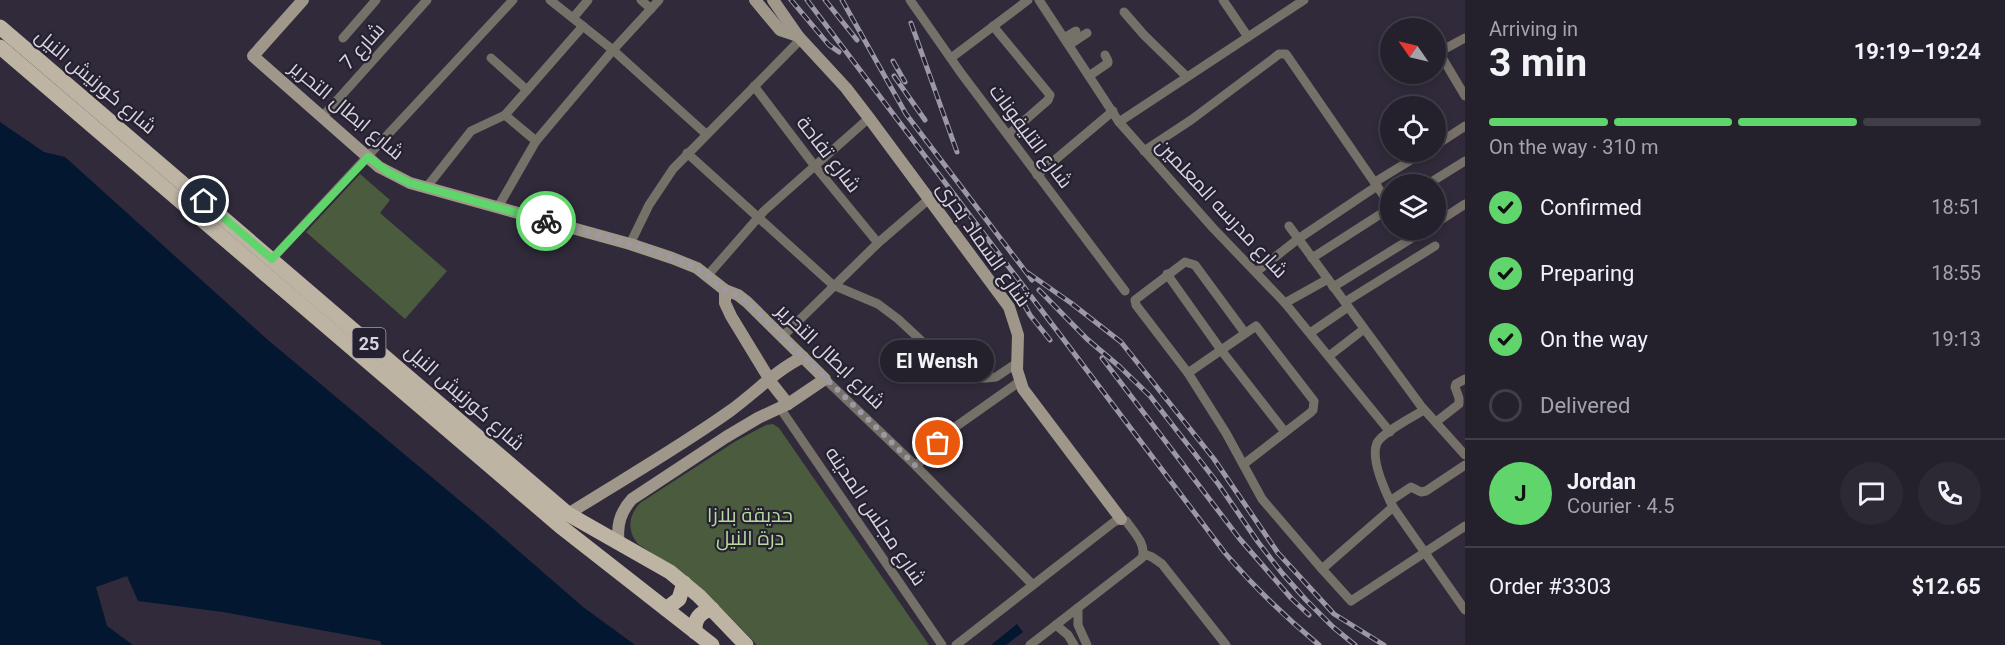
<!DOCTYPE html>
<meta charset="utf-8">
<style>
:root{--surface:#24202c;--page:#2c2834;--text:#f1f3f6;--muted:#a3a3a9;--line:#413e48;--accent:#5fd56b}
body{margin:0;font-family:Roboto,Cairo,sans-serif;background:var(--page);color:var(--text);height:100vh;display:flex;flex-direction:column;font-size:22px;white-space:nowrap}
*{box-sizing:border-box;margin:0}
p{font-size:20px;color:var(--muted)}
.icon{flex:none;width:33px;height:33px;fill:none;stroke:currentColor;stroke-width:2;stroke-linecap:round;stroke-linejoin:round}
.map{position:relative;flex:1;overflow:hidden}
.drawer{display:flex;flex-direction:column;background:var(--surface);width:540px}
.drawer>*{flex:none}
.needle{width:39px;rotate:304deg}
.controls{position:absolute;left:1380px;top:18px;display:grid;gap:12px}
.controls a{display:grid;place-items:center;width:66px;height:66px;border-radius:50%;background:var(--surface);box-shadow:0 3px 9px #0003,0 0 0 2px var(--line);font-size:30px}
.pin{position:absolute;display:grid;place-items:center;width:51px;height:51px;color:#fff;margin:-26px;border:3px solid #fff;border-radius:50%;box-shadow:0 2px 6px #0007}
.courier{position:absolute;display:grid;place-items:center;width:60px;height:60px;margin:-30px;border:4px solid #5fd56b;border-radius:50%;background:#fff;color:#222;box-shadow:0 2px 8px #0007}
.bubble{position:absolute;height:42px;border-radius:21px;background:var(--surface);box-shadow:0 3px 9px #0003,0 0 0 2px var(--line);font-size:20px;font-weight:700;line-height:42px;text-align:center}
.summary em{font-style:normal;font-weight:700}
.summary div{display:flex;flex-direction:column-reverse}
.summary{display:flex;align-items:center;justify-content:space-between;height:102px;padding:0 24px}
h1{font-size:39px;font-weight:700;line-height:45px}
.bar{display:grid;grid-template-columns:repeat(4,1fr);gap:9px 6px;align-content:center;height:72px;padding:0 24px}
.bar i{height:8px;border-radius:4px;background:var(--line)}
.bar .current{background:var(--accent)}
.bar p{grid-column:span 4}
.line{display:flex;align-items:center;gap:15px;padding:0 24px;border-top:2px solid var(--line)}
.line div{flex:1}
.round{display:grid;place-items:center;flex:none;width:63px;height:63px;border-radius:32px;background:var(--page)}
ol{padding:0 24px;list-style:none}
li{display:flex;align-items:center;gap:18px;height:66px}
li p{margin-inline-start:auto}
li .icon{padding:6px;border-radius:50%;background:var(--accent);color:#111;stroke-width:4}
li:last-child{color:var(--muted)}
li i{width:33px;height:33px;border:3px solid var(--line);border-radius:50%}
main{display:flex;flex:1;min-height:0}
.map>svg:first-child{display:block}
.green{fill:#4a5c3d}
.water{fill:#031731}
.lines{fill:none;stroke-linecap:round;stroke-linejoin:round}
.street{stroke:#757169;stroke-width:9}
.secondary{stroke:#9e978a;stroke-width:12}
.primary{stroke:#bdb4a4;stroke-width:15}
.rail-casing{stroke:#9d98a5;stroke-width:5}
.rail{stroke:#262130;stroke-width:3;stroke-dasharray:9;stroke-linecap:butt}
.done{stroke:#9d98a5;stroke-width:6;stroke-dasharray:0 10.8}
.route{stroke:#5fd56b;stroke-width:8}
.labels{text-anchor:middle;dominant-baseline:central;stroke-width:4.5;stroke-linejoin:round;paint-order:stroke}
.shield{fill:#262130;stroke:#a39eaa;stroke-width:1.5}
.shield-label{font-size:18px;font-weight:bold;fill:#d8d4df}
.street-label{font-size:20px;fill:#d8d4df;stroke:#262130}
.park-label{font-size:20px;fill:#b8da9e;stroke:#262130}
</style>
<main>
<div class="map">
<svg width="1465" height="645" viewBox="0 0 1465 645">
<rect width="100%" height="100%" fill="#302a3a"/>
<!-- green -->
<g class="green">
<path d="M360,174L390,200L380,213L447,271L405,319L306,232Z"/>
<path d="M773,424L779,428L929,645H757C719,604 685,574 638,544C627,531 628,516 640,503L736,441L766,425Z"/>
</g>
<!-- water -->
<g class="water">
<path d="M0,122L44,152L65,157L268,340L490,526L583,607L635,645H382L380,641L223,612L138,601L127,576L96,587L107,626L133,645H0Z"/>
<path d="M1017,624L1023,632L1006,645H991Z"/>
</g>
<g class="lines">
<!-- street -->
<g class="street">
<path d="M550,0L613,50L706,134"/>
<path d="M641,0L651,9"/>
<path d="M910,0L961,73L1125,291"/>
<path d="M1039,0L1119,122L1213,228L1285,303L1390,432"/>
<path d="M1223,0L1248,37"/>
<path d="M1124,12L1144,35L1186,76"/>
<path d="M573,18L588,0"/>
<path d="M993,26L1050,95L1048,100L1008,135"/>
<path d="M343,38L376,0"/>
<path d="M1064,38L1076,31"/>
<path d="M1465,38L1441,51L1440,54L1465,96"/>
<path d="M1069,45L1087,33"/>
<path d="M491,58L527,90"/>
<path d="M951,58L1028,0"/>
<path d="M1089,76L1108,63V61L1105,55"/>
<path d="M754,86L814,165L878,243"/>
<path d="M505,115L536,141"/>
<path d="M323,116L427,0"/>
<path d="M1119,122L1304,0"/>
<path d="M1436,145L1465,126"/>
<path d="M1144,151L1191,120L1274,58L1279,54H1286L1390,205"/>
<path d="M687,153L833,285L878,304L898,319L955,372L968,378H987L996,377L1017,363"/>
<path d="M1037,175L1113,111"/>
<path d="M1375,182L1424,152"/>
<path d="M1428,184L1465,161"/>
<path d="M426,188L471,131L505,115L583,26"/>
<path d="M498,207L536,141L613,50L659,0"/>
<path d="M1436,223L1465,204"/>
<path d="M1289,226L1421,406L1465,455"/>
<path d="M630,244L649,205L673,169L801,39"/>
<path d="M1312,258L1390,208"/>
<path d="M272,259L513,0"/>
<path d="M1256,272L1298,239L1377,186"/>
<path d="M1167,274L1221,350L1285,432"/>
<path d="M708,275L764,211L869,118"/>
<path d="M1333,287L1425,230"/>
<path d="M1345,302L1435,246"/>
<path d="M1285,303L1328,279"/>
<path d="M1245,333L1195,265L1185,262L1135,300L1136,305L1188,373L1226,433L1262,499L1322,569L1393,507"/>
<path d="M1310,333L1348,307"/>
<path d="M783,336L878,243L929,199"/>
<path d="M1329,356L1364,329"/>
<path d="M1188,373L1256,326L1314,401L1313,410L1310,413L1244,464"/>
<path d="M825,379L916,466L1032,584"/>
<path d="M780,408L942,645"/>
<path d="M1424,410C1413,417 1383,432 1377,443C1370,459 1386,493 1393,507L1465,610"/>
<path d="M1436,422L1459,404V398L1455,387L1456,384L1465,379"/>
<path d="M916,466L951,430L1019,382"/>
<path d="M1390,501L1411,487L1421,492L1426,491L1465,465"/>
<path d="M1144,554L1152,557L1162,564L1226,645"/>
<path d="M1322,569L1351,601L1465,526"/>
<path d="M1078,608V625L1087,645"/>
<path d="M1056,625L1068,635L1074,645"/>
<path d="M956,645L1114,522L1121,519L1126,521C1134,532 1147,545 1142,558L1030,645"/>
</g>
<!-- secondary -->
<g class="secondary">
<path d="M303,0L253,56L379,167L410,183L630,244L672,258L697,268L725,290L738,295L747,302L825,379L788,404L758,418L726,437L632,499C620,512 616,526 619,543"/>
<path d="M755,0L780,30L798,36"/>
<path d="M773,0L798,36L846,88L869,118L1009,307L1018,335L1017,370L1023,389L1121,519"/>
<path d="M725,290V303L731,316L773,385L788,404"/>
<path d="M568,514C622,480 678,448 730,411C755,393 776,370 803,357"/>
</g>
<!-- primary -->
<g class="primary">
<path d="M0,27L568,514L670,572L699,596L746,645"/>
<path d="M0,47L560,526L712,645"/>
<path d="M666,609L679,599L684,583"/>
<path d="M695,632C694,619 700,612 712,609"/>
</g>
<defs>
<g id="rail">
<path d="M791,0L829,45L839,52"/>
<path d="M807,0L1225,553C1254,587 1285,617 1319,645"/>
<path d="M825,0L857,40"/>
<path d="M842,0L906,114L1032,280"/>
<path d="M911,23L957,152"/>
<path d="M893,61L905,82"/>
<path d="M894,76L925,120"/>
<path d="M1028,273L1071,303L1121,342L1214,459L1278,553L1334,614L1384,645"/>
<path d="M1015,288L1030,315L1050,340"/>
<path d="M1039,290L1087,339L1120,367L1150,396L1219,485L1258,542L1282,573L1306,600L1333,627L1355,645"/>
<path d="M1102,358L1239,538L1291,598L1309,615"/>
</g>
</defs>
<!-- rail casing -->
<use href="#rail" class="rail-casing"/>
<!-- rail -->
<use href="#rail" class="rail"/>
</g>
<g class="lines">
<!-- done -->
<path class="done" d="M546,221L630,244L685,262L708,275L724,290L738,295L747,302L916,466L938,443"/>
<!-- route -->
<path class="route" d="M204,201L272,259L368,157L388,172L410,183L546,221"/>
</g>
<g class="labels">
<!-- shield labels -->
<rect class="shield" x="352.5" y="328" width="33" height="30" rx="4.5"/>
<g class="shield-label">
<text x="369" y="343">25</text>
</g>
<!-- street labels -->
<g class="street-label">
<text transform="translate(362 46) rotate(-48)">شارع 7</text>
<text transform="translate(96 81) rotate(40)">شارع كورنيش النيل</text>
<text transform="translate(347 110) rotate(40)">شارع ابطال التحرير</text>
<text transform="translate(1031 136) rotate(53)">شارع التليفونات</text>
<text transform="translate(829 154) rotate(52)">شارع تفاحة</text>
<text transform="translate(1222 208) rotate(47)">شارع مدرسه المعلمين</text>
<text transform="translate(984 244) rotate(55)">شارع السماد بحرى</text>
<text transform="translate(831 356) rotate(44)">شارع ابطال التحرير</text>
<text transform="translate(465 397) rotate(41)">شارع كورنيش النيل</text>
<text transform="translate(876 516) rotate(56)">شارع مجلس المدينه</text>
</g>
<!-- park labels -->
<g class="park-label">
<text x="750" y="515">حديقة بلازا<tspan x="750" dy="23">درة النيل</tspan></text>
</g>
</g>
</svg>
<div class="controls">
<a><svg class="needle" viewBox="-14 -14 28 28"><path d="M0-13l5 13h-10z" fill="#e53935"/><path d="M0 13l5-13h-10z" fill="#a3a3a9"/></svg></a>
<a><svg class="icon" aria-label="locate" viewBox="0 0 24 24"><circle cx="12" cy="12" r="6"/><path d="M12 2v4M12 18v4M2 12h4M18 12h4"/></svg></a>
<a><svg class="icon" aria-label="layers" viewBox="0 0 24 24"><path d="M12 4l9 5-9 5-9-5zM3 14l9 5 9-5"/></svg></a>
</div>
<div class="pin" style="left:938px;top:443px;background:#ea580c"><svg class="icon" aria-label="bag" viewBox="0 0 24 24"><path d="M5 8h14l-1 12H6zM9 8a3 3 0 0 1 6 0"/></svg></div>
<div class="pin" style="left:204px;top:201px;background:#1f2937"><svg class="icon" aria-label="home" viewBox="0 0 24 24"><path d="M3 11l9-7 9 7M6 9v11h12V9"/></svg></div>
<div class="courier" style="left:546px;top:221px"><svg class="icon" aria-label="bike" viewBox="0 0 24 24"><circle cx="6" cy="16" r="4"/><circle cx="18" cy="16" r="4"/><path d="M6 16l4-8h5l3 8M10 8l3 8H6M13 5h3"/></svg></div>
<div class="bubble" style="left:880px;top:340px;width:114px">El Wensh</div>
</div>
<section class="drawer">
<div class="summary"><div><h1>3 min</h1><p>Arriving in</p></div><em>19:19–19:24</em></div>
<div class="bar"><i class="current"></i><i class="current"></i><i class="current"></i><i></i><p>On the way · 310 m</p></div>
<ol>
<li><svg class="icon" aria-label="check" viewBox="0 0 24 24"><path d="M5 12l5 5 9-10"/></svg>Confirmed<p>18:51</p></li>
<li><svg class="icon" aria-label="check" viewBox="0 0 24 24"><path d="M5 12l5 5 9-10"/></svg>Preparing<p>18:55</p></li>
<li><svg class="icon" aria-label="check" viewBox="0 0 24 24"><path d="M5 12l5 5 9-10"/></svg>On the way<p>19:13</p></li>
<li><i></i>Delivered</li>
</ol>
<div class="line" style="height:108px"><b class="round" style="background:var(--accent);color:#111">J</b><div><b>Jordan</b><p>Courier · 4.5</p></div><a class="round"><svg class="icon" aria-label="chat" viewBox="0 0 24 24"><path d="M4 5h16v11H9l-5 4z"/></svg></a><a class="round"><svg class="icon" aria-label="phone" viewBox="0 0 24 24"><path d="M5 4h4l2 5-3 2q2 4 5 5l2-3 5 2v4C11 20 4 13 5 4z"/></svg></a></div>
<div class="line" style="height:78px"><div>Order #3303</div><b>$12.65</b></div>
</section>
</main>
